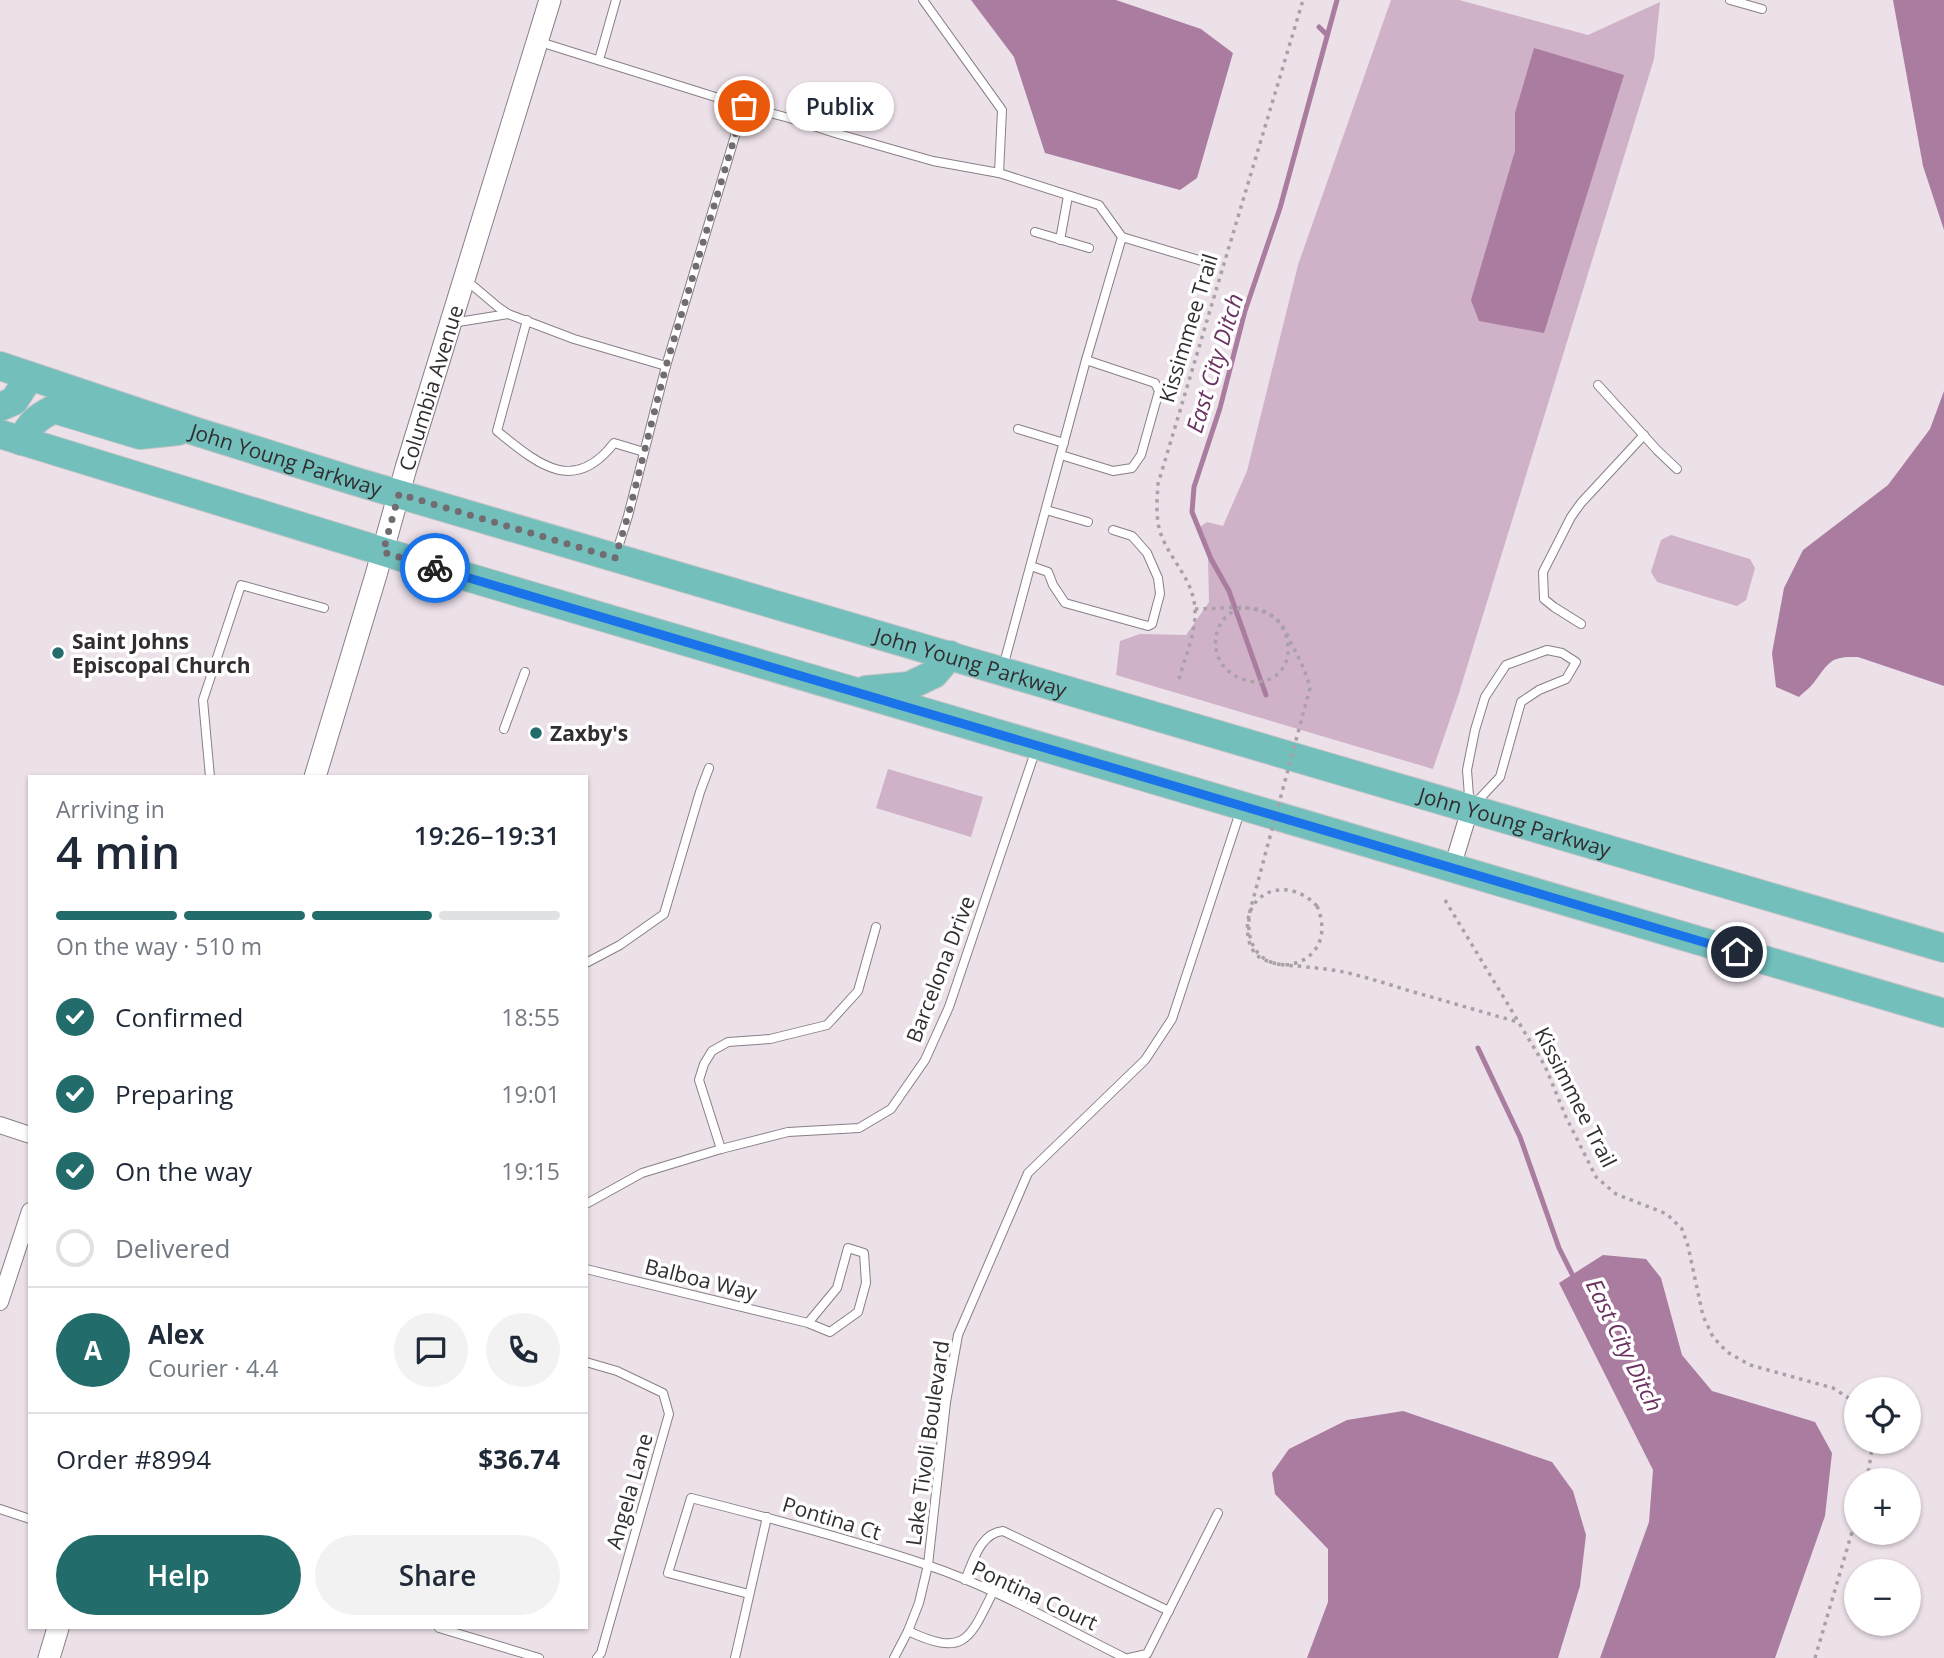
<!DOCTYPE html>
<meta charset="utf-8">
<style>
:root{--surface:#fff;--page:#f2f2f3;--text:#1f2937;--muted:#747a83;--line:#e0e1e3;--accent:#226d6b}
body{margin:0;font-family:"Open Sans",sans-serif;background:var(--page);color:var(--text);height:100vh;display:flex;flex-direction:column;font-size:26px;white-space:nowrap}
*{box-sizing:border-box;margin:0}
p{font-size:23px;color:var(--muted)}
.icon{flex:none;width:38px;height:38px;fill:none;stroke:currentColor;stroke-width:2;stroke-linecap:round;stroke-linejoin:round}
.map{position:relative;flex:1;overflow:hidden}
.side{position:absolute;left:28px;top:775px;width:560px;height:854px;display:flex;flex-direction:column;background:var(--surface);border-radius:0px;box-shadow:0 2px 5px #0004}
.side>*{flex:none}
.tools{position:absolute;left:1844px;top:1377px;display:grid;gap:14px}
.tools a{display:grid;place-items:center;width:77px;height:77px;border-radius:50%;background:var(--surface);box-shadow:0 2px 5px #0004;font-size:35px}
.pin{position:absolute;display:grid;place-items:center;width:60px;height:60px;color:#fff;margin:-30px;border:4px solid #fff;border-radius:50%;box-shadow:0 2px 7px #0007}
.courier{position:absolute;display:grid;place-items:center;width:70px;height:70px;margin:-35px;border:5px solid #1a73e8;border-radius:50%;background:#fff;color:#222;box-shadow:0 2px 9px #0007}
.bubble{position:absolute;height:49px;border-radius:24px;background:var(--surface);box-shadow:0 2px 5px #0004;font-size:23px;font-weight:600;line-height:49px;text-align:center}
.headline em{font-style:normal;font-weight:600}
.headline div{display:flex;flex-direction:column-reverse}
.headline{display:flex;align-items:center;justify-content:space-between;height:119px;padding:0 28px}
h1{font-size:46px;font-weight:600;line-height:52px}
.bar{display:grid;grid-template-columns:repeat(4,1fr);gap:10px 7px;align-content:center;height:84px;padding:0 28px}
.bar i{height:9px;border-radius:5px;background:var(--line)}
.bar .current{background:var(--accent)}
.bar p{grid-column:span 4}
.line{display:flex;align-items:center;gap:18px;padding:0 28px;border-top:2px solid var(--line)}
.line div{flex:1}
.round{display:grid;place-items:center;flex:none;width:74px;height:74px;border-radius:37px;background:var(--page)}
ol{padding:0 28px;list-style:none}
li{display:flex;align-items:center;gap:21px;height:77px}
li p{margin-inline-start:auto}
li .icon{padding:7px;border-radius:50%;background:var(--accent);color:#fff;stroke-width:4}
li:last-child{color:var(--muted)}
li i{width:38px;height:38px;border:4px solid var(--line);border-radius:50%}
.cta{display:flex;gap:14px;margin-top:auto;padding:14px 28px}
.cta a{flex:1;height:80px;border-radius:42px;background:var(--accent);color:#fff;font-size:28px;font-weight:600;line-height:80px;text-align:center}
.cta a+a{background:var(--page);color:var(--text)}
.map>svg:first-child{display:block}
.green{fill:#cfb1c8}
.water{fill:#aa7ca0}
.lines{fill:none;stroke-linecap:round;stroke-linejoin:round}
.stream{stroke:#aa7ca0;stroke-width:5}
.service-casing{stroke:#897f87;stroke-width:10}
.minor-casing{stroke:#897f87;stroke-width:18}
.tertiary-casing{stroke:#897f87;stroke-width:23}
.trunk-casing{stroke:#c5c4c5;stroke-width:30}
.path{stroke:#aaa1a8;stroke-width:3.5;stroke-dasharray:3.5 5;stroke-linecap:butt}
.service{stroke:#fff;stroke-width:8}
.minor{stroke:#fff;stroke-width:16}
.tertiary{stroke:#fff;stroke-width:21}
.trunk{stroke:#72bfbc;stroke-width:28}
.path-bridge{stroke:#aaa1a8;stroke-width:3.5;stroke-dasharray:3.5 5;stroke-linecap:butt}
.done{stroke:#726c71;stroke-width:7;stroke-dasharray:0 12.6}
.route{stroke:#1a73e8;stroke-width:9}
.poi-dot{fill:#226d6b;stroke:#fff;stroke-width:2.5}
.labels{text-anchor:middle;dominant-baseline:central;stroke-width:7;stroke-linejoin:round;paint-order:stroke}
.street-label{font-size:21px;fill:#312d30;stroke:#fff}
.poi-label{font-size:21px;font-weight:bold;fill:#312d30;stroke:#fff;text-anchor:start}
.water-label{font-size:23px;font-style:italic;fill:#6b3161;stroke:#fff}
</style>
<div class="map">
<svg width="1944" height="1658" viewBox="0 0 1944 1658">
<rect width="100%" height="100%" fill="#ece0e9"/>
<!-- green -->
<g class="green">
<path d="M1391,0H1459L1588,35L1660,2L1654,59L1459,693L1433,769L1116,675L1120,641L1140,634L1186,635L1209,602L1208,555L1198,528L1207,522L1223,526L1247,471L1298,265Z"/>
<path d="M1671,535L1750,559L1755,568L1746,600L1737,606L1657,582L1651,572L1661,540Z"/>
<path d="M888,769L983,797L971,837L876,808Z"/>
</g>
<!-- water -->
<g class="water">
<path d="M971,0H1116L1201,29L1233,53L1197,178L1180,190L1045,153L1014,57Z"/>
<path d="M1893,0H1944V230L1923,166Z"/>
<path d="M1534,48L1624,75L1544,333L1479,321L1471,300L1515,151V113Z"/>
<path d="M1944,391V686L1858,657C1831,656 1830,661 1815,681C1811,687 1804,692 1799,697L1776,687L1772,653L1784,588L1803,550L1888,485L1930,429Z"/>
<path d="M1603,1255L1646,1259L1661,1278L1682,1355L1712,1391L1815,1422L1832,1453L1825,1516L1775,1658H1600L1649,1522L1653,1470L1559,1283Z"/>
<path d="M1403,1411L1552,1462L1573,1491L1586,1535L1580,1586L1558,1658H1307L1328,1602V1549L1275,1494L1272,1473L1289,1449L1347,1420Z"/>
</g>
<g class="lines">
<!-- stream -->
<g class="stream">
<path d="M1319,27L1327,35"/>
<path d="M1266,695L1229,591L1211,559L1192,512L1194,487L1220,408L1245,311L1280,208L1337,0"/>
<path d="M1478,1048L1520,1137L1559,1248L1575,1280"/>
</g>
<defs>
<g id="service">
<path d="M923,0L1002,110L999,173"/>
<path d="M1730,0L1762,9"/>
<path d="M540,42L744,106L789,118L835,133L933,161L999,173L1099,205L1122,237L1086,360L1003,667"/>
<path d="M599,60L616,0"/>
<path d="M1035,232L1089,248"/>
<path d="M1122,237L1202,261"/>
<path d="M1060,240L1068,196"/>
<path d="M466,280L498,307L508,314L574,339L666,366"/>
<path d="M527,320L497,431C537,463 573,496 614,443L644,452"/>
<path d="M452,323L508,314"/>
<path d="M1598,385L1657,450L1677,469"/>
<path d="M1018,429L1064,443"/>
<path d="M1061,455L1113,471L1132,468L1141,455L1159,391L1155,383L1086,360"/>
<path d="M1046,510L1088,522"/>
<path d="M616,554L628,516L666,366L744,106"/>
<path d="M1031,566L1048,572L1053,585L1065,603L1148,626L1152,624L1160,594L1158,578L1147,553L1132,536L1113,530"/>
<path d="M1581,624L1554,607L1544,599L1543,572L1571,517L1581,503L1644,435"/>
<path d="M1547,650L1562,653L1576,662L1566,679L1539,690L1521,702L1500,777L1470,809L1467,770L1475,730L1485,697L1506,665Z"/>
<path d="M504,729L525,672"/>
<path d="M210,777L203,700L241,585L324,608"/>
<path d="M586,963L620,945L664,914L700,792L709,768"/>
<path d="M721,1149L699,1080L704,1064L712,1051L728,1042L770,1039L827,1025L858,991L876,927"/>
<path d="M586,1204L642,1173L721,1149L788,1132L859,1128L891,1109L925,1060L949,1007L1036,749"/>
<path d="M586,1269L808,1323L830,1332L858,1312L866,1283L864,1253L848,1248L837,1288L808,1323"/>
<path d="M586,1362L617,1371L663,1393L669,1414L601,1653L597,1658"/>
<path d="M0,1509L30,1519"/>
<path d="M965,1580C973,1562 980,1533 1003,1531L1169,1611"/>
<path d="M749,1594L668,1573L691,1498C770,1518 850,1539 927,1565C996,1588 1060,1626 1125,1658"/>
<path d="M439,1628L539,1658"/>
<path d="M908,1631C964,1657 969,1641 993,1592"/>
<path d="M735,1658L767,1517"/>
<path d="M894,1658L908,1631L919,1603L928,1565L946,1402L958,1335L1028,1173L1145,1060L1172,1019L1240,812"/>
<path d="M1129,1658L1147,1654L1218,1513"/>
</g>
<g id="minor">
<path d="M1452,868L1470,809"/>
<path d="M0,1125L30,1135"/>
<path d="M0,1302L30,1211"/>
</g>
<g id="tertiary">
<path id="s1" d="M315,777L376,575L406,468L550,0"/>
<path d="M49,1658L58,1628"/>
</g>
<g id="trunk">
<path id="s2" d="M0,366L191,430L354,481L1944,948"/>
<path d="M0,407L14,401L30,376"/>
<path d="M0,434L430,566L1944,1013"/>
<path d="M21,441C31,423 36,418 54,409L140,435L178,431"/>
<path d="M866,690L909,686L934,674L950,655"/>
</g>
</defs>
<!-- service casing -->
<use href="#service" class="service-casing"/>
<!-- minor casing -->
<use href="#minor" class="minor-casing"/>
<!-- tertiary casing -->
<use href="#tertiary" class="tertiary-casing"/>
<!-- trunk casing -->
<use href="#trunk" class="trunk-casing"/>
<!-- path -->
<g class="path">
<path d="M1195,609C1216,609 1241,605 1261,610C1290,619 1300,665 1270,679C1265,681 1259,682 1254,682"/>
<path d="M1179,679C1185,657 1196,633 1195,610C1194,581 1172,562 1162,537C1155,521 1157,500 1158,484L1303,0"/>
<path d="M1445,900L1545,1066L1566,1117L1596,1177L1616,1194L1667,1214L1682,1229L1688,1246L1703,1316L1713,1337L1727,1352L1750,1365L1833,1388L1850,1399L1857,1406"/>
<path d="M1317,906C1286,873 1238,893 1249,941C1251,949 1256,957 1265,960C1278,966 1292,965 1307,967C1319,968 1332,970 1344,972C1366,977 1388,984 1410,991C1446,1001 1482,1012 1518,1022"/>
<path d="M1867,1480L1873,1442"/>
<path d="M1815,1658L1857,1515"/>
</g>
<!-- service -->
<use href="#service" class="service"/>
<!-- minor -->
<use href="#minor" class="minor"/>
<!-- tertiary -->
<use href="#tertiary" class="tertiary"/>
<!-- trunk -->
<use href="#trunk" class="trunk"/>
<!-- path-bridge -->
<path class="path-bridge" d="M1254,682C1194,673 1211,596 1258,610C1267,613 1275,616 1281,624C1285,629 1288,637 1291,643C1299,658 1306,671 1310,688L1250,911C1236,991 1346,975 1317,906"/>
</g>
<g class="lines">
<!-- done -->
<path class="done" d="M435,568L383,552L399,494L615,558L628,516L666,366L744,106"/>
<!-- route -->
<path class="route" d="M435,568L1737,952"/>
</g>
<!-- markers -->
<g class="poi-dot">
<circle cx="58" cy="653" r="7"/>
<circle cx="536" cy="733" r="7"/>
</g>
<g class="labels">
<!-- street labels -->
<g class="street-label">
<text transform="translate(1188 328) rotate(-73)">Kissimmee Trail</text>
<text stroke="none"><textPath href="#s1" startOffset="406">Columbia Avenue</textPath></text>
<text stroke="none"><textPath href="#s2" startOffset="301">John Young Parkway</textPath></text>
<text stroke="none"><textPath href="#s2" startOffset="1015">John Young Parkway</textPath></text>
<text stroke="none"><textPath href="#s2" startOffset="1582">John Young Parkway</textPath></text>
<text transform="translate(940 969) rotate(-69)">Barcelona Drive</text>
<text transform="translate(1576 1097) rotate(63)">Kissimmee Trail</text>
<text transform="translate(701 1279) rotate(14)">Balboa Way</text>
<text transform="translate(927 1443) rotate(-82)">Lake Tivoli Boulevard</text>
<text transform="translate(629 1491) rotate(-74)">Angela Lane</text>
<text transform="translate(832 1518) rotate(17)">Pontina Ct</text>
<text transform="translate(1035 1595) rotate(25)">Pontina Court</text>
</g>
<!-- poi labels -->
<g class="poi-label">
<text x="72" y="641">Saint Johns<tspan x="72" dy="24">Episcopal Church</tspan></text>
<text x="550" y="733">Zaxby's</text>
</g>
<!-- water labels -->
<g class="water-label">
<text transform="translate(1214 363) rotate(-73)">East City Ditch</text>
<text transform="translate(1625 1345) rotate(64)">East City Ditch</text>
</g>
</g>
</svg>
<div class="tools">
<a><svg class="icon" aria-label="locate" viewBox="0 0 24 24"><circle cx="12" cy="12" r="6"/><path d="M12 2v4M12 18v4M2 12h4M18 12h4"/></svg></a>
<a>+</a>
<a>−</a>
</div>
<div class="pin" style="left:744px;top:106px;background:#ea580c"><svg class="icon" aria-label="bag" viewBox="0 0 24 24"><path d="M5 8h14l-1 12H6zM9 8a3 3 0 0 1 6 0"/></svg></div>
<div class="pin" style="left:1737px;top:952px;background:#1f2937"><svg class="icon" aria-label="home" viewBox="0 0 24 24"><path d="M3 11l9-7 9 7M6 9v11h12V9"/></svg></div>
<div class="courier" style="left:435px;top:568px"><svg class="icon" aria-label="bike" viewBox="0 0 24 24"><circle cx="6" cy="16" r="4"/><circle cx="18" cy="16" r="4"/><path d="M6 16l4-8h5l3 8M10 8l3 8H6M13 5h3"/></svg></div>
<div class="bubble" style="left:786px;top:82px;width:108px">Publix</div>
<section class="side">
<div class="headline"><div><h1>4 min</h1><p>Arriving in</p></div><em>19:26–19:31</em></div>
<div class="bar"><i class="current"></i><i class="current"></i><i class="current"></i><i></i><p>On the way · 510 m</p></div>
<ol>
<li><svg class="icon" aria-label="check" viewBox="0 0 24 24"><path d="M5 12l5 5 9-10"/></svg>Confirmed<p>18:55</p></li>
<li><svg class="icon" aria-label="check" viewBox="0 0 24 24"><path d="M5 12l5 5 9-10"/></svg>Preparing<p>19:01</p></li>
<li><svg class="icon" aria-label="check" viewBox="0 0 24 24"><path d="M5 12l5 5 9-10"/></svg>On the way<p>19:15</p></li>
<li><i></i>Delivered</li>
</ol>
<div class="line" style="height:126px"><b class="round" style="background:var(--accent);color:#fff">A</b><div><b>Alex</b><p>Courier · 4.4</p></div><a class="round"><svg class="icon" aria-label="chat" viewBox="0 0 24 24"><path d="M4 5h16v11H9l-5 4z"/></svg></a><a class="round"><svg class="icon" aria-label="phone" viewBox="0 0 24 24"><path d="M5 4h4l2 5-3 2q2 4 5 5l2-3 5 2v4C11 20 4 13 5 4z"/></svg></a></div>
<div class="line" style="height:91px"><div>Order #8994</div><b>$36.74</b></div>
<div class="cta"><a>Help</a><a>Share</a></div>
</section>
</div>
